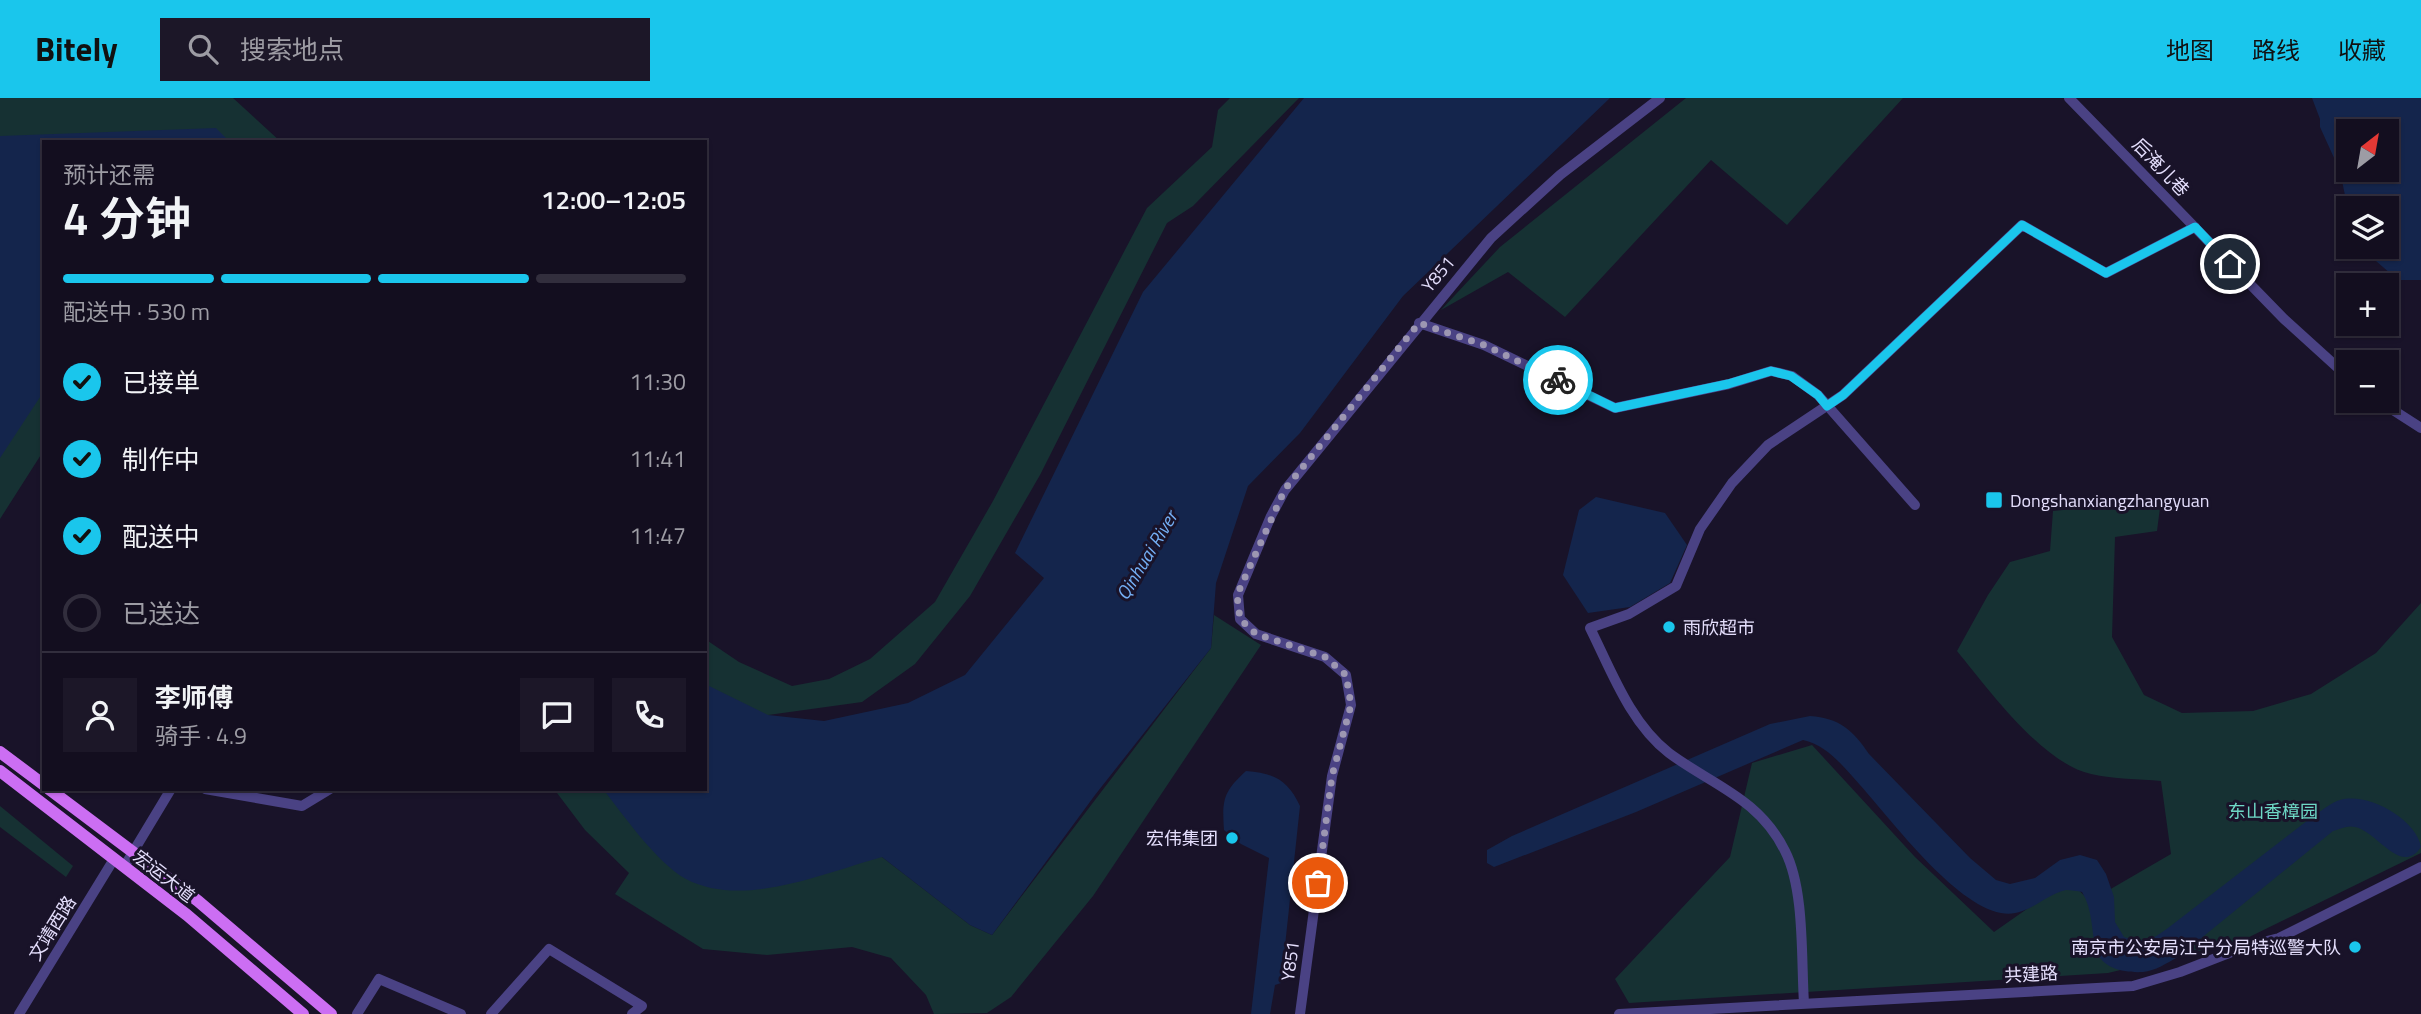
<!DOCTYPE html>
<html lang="zh">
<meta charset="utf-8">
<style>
:root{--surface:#130e1f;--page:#1c1728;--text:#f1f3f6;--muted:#9d9ca4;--line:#322e3d;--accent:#1ac6ec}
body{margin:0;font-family:"Titillium Web","Noto Sans SC",sans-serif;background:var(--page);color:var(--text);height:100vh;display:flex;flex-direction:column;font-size:26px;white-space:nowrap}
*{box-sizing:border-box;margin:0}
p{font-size:23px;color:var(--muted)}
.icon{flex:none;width:38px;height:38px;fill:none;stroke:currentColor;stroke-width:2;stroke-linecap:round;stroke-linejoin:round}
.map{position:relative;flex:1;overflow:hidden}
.sheet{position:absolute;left:42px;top:42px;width:665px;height:651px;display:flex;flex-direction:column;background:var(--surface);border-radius:0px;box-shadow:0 2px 5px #0004,0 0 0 2px var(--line)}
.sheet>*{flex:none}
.needle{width:46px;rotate:31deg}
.buttons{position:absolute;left:2336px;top:21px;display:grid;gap:14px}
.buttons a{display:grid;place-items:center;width:63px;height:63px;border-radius:0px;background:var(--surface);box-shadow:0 2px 5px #0004,0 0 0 2px var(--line);font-size:35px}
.pin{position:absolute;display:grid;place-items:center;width:60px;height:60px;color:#fff;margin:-30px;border:4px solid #fff;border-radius:50%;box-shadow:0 2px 7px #0007}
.courier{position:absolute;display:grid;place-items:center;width:70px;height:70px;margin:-35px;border:5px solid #1ac6ec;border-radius:50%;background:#fff;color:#222;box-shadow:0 2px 9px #0007}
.headline em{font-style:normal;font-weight:600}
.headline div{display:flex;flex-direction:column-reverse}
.headline{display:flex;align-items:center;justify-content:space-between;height:119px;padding:0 21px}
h1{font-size:46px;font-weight:600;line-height:52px}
.bar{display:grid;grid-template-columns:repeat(4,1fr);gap:10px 7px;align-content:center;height:84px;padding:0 21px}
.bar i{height:9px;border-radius:5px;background:var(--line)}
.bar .current{background:var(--accent)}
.bar p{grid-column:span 4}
.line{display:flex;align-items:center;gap:18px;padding:0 21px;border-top:2px solid var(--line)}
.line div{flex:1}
.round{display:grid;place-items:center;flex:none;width:74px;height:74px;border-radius:0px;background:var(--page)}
ol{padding:0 21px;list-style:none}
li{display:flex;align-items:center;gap:21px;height:77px}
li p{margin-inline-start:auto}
li .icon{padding:7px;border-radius:50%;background:var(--accent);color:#111;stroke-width:4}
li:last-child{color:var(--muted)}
li i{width:38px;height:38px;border:4px solid var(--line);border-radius:50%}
header{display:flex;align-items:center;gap:42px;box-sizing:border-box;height:98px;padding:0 35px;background:var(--accent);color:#111}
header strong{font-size:33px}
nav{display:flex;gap:38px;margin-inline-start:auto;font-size:24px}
.search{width:490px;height:63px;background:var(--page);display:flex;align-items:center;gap:18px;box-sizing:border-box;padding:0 24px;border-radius:0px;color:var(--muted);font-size:26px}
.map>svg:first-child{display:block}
.green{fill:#163133}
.water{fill:#14254c;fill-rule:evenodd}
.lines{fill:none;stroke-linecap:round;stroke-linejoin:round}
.minor{stroke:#4a4284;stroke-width:10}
.major{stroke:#cc6ef3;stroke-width:12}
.done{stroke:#9d97b2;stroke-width:7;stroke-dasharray:0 12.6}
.route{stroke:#1ac6ec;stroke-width:9}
.poi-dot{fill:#1ac6ec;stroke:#191329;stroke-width:2.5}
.labels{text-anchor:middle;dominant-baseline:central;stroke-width:6;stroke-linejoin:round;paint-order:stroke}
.street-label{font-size:18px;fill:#e4defc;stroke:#191329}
.poi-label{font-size:18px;fill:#e4defc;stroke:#191329;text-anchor:start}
.park-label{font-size:18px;fill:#6ed8c6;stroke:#191329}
.water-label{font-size:19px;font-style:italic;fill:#74aef4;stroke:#191329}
</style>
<header>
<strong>Bitely</strong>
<div class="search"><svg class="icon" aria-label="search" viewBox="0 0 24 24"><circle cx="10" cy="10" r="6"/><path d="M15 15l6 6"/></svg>搜索地点</div>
<nav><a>地图</a><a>路线</a><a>收藏</a></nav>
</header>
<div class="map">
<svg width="2421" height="916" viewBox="0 0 2421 916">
<rect width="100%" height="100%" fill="#191329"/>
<!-- green -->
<g class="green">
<path d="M0,0H233L281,44H44V352L0,421Z"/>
<path d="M1230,0H1299L1193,108L1167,125L1040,377L970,498L915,566L862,604L768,617L882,759L970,827L992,837L1211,550L1214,517L1261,547L1093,798L1011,899L987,915L934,916L926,897L891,860L852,849L767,857L703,851L615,796L629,775L585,732L554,691H705V541L739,564L792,588L829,581L870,561L935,504L993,403L1147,110L1212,49L1218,12Z"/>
<path d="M1686,0H1903L1787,127L1711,62L1565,219L1508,174L1441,212L1500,149Z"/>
<path d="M2161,402L2157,433L2115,439L2112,539L2144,597L2182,615L2253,613L2311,596L2376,555L2421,505V755L2241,843L2108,875L1629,905L1615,881L1730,759L1752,665L1812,647L1915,759L1994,834L2068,782L2090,803L2171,756L2161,683C2139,681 2114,681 2091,676C2042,665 1989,592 1957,553L1988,497L2010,464L2050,453L2053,413Z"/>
<path d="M0,708L73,768L66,779L0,729Z"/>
</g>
<!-- water -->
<g class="water">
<path d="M1304,0H1610L1403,198L1300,335L1248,388L1216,485L1211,550L1095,697L992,837L970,827L882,759C824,775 743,811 686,781C657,765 624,718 603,691H705V586L768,617L824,623L908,605L965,577L1044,480L1015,455L1143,194Z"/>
<path d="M2312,0H2421V182H2398L2376,163L2368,149H2387V110H2348V112L2340,73L2320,29V21ZM2348,33H2387V72H2348Z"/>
<path d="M216,30L230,44H44V293L0,360V38Z"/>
<path d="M1596,399L1665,415L1687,447L1670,485L1630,509L1588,515L1563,477L1579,412Z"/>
<path d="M1810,618C1839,620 1853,632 1869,656L1970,760L1996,782L2010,786L2035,780L2060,762L2080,757L2097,762L2106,776L2114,799L2115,824L2124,839C2143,846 2152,842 2168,830L2316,716C2323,712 2332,704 2340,702C2368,694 2416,721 2421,749C2401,779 2377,733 2355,729C2347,727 2340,731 2333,733L2178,859C2167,865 2155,873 2143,874C2125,875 2102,871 2096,852C2091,832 2093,812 2082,794C2077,793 2071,792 2066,792C2043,797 2027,820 2001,815C1954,806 1893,724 1860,687C1844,669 1827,647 1803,642L1636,714L1494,769L1487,765V752L1512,738L1770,626Z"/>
<path d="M1246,673C1274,675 1288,682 1300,708L1281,885L1275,887L1270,916H1251L1269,760L1241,746L1224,732C1222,702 1223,694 1246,673Z"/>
</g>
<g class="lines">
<!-- minor -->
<g class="minor">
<path d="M2069,0L2284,221L2348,279"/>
<path d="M1419,225L1484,247L1615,310L1729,286L1771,273L1792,278L1818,297L1915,407"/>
<path d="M2379,303L2421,330"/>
<path d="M205,691L302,708L330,691"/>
<path d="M124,769L171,691"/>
<path d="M1804,905C1801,861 1805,792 1785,753C1759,700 1712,687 1669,655C1630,625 1611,572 1590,530L1629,516L1676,488L1700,431L1732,385L1768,347L1843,297L2022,127L2106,175L2195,129"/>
<path d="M19,916L114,761"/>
<path d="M357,916L379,881L461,916"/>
<path d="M491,916L549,851L642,908L632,916"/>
<path d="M1300,916L1332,678L1351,607L1346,577L1325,559L1256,536L1240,521L1238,497L1271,418L1285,392L1491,140L1560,77L1660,0"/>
<path d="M1619,916L2133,888L2180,874L2247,848L2279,840L2421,769"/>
</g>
<!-- major -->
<g class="major">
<path d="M0,654L44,687"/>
<path d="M0,673L187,817L303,916"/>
<path d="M49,691L198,803L331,916"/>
</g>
</g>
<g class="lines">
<!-- done -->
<path class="done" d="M1318,785L1332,678L1351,607L1346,577L1325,559L1256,536L1240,521L1237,497L1285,391L1419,225L1484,247L1558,282"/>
<!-- route -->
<path class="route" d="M1558,282L1615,310L1728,286L1771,273L1791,278L1818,297L1827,308L1843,297L2022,127L2106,175L2195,129L2230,166"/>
</g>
<!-- markers -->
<g class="poi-dot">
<rect x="1985" y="393" width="18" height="18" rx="3.5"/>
<circle cx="1669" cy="529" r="7"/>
<circle cx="1232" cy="740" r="7"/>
<circle cx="2355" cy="849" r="7"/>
</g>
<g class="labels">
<!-- street labels -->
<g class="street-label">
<text transform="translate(2161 69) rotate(46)">后淹儿巷</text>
<text transform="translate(1438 176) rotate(-50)">Y851</text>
<text transform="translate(164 778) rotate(38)">宏运大道</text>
<text transform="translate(52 830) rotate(-58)">文靖西路</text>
<text transform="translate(1290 863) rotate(-82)">Y851</text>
<text transform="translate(2031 876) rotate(-3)">共建路</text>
</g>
<!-- poi labels -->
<g class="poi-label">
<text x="2010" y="402">Dongshanxiangzhangyuan</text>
<text x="1683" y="529">雨欣超市</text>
<text x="1218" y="740" text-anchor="end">宏伟集团</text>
<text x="2341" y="849" text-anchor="end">南京市公安局江宁分局特巡警大队</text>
</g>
<!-- park labels -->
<g class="park-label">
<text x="2273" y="713">东山香樟园</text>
</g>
<!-- water labels -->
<g class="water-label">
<text transform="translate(1146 457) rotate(-59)">Qinhuai River</text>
</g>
</g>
</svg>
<div class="buttons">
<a><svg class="needle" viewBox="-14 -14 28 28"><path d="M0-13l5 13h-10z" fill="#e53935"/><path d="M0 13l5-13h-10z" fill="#9d9ca4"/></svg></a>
<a><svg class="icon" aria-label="layers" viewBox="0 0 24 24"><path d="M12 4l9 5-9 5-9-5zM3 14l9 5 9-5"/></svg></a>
<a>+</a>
<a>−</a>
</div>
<div class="pin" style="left:1318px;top:785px;background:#ea580c"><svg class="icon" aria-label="bag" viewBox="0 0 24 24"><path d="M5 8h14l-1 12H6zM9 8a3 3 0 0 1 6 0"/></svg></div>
<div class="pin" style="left:2230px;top:166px;background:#1f2937"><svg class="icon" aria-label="home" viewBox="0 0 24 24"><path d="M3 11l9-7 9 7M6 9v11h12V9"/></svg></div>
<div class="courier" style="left:1558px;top:282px"><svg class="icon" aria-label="bike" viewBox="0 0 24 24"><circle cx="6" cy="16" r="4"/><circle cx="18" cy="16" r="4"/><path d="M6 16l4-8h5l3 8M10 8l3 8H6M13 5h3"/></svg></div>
<section class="sheet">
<div class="headline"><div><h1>4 分钟</h1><p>预计还需</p></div><em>12:00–12:05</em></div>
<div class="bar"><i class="current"></i><i class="current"></i><i class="current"></i><i></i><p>配送中 · 530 m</p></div>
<ol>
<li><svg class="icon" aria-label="check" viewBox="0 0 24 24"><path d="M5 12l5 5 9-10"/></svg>已接单<p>11:30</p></li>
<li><svg class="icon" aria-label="check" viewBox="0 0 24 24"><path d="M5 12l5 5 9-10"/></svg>制作中<p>11:41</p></li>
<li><svg class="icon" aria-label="check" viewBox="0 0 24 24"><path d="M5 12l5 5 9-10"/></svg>配送中<p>11:47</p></li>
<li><i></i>已送达</li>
</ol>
<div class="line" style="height:126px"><a class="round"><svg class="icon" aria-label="person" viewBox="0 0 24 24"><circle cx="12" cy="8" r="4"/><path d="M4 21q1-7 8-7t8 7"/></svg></a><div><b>李师傅</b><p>骑手 · 4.9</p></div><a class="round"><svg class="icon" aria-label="chat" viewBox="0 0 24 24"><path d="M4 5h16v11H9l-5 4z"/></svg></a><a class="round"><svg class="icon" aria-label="phone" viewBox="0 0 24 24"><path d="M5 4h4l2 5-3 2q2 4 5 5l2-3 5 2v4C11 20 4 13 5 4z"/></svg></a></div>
</section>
</div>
